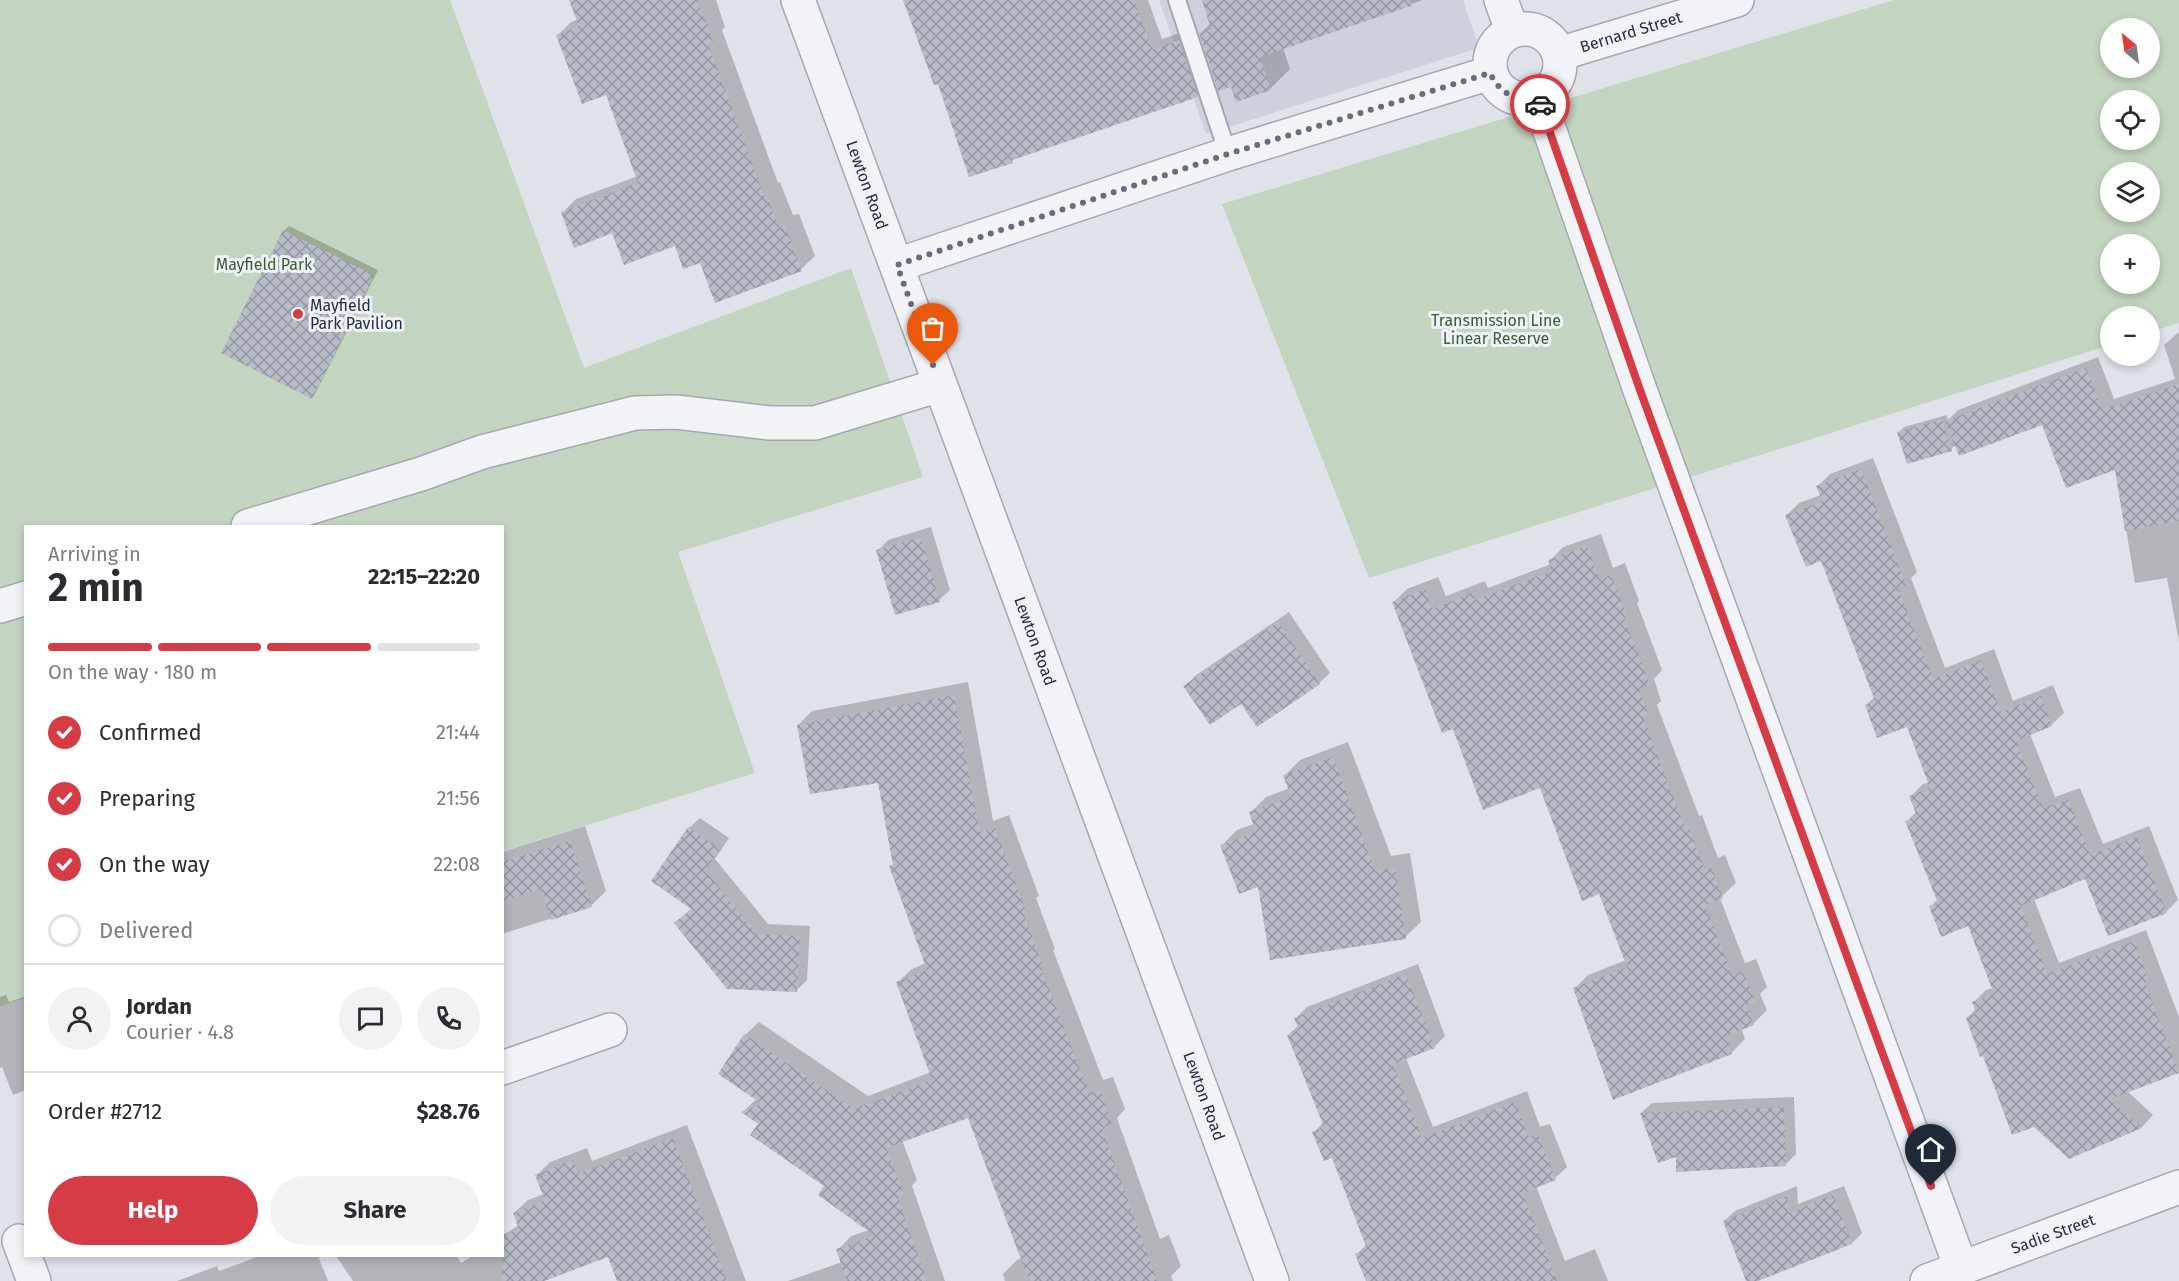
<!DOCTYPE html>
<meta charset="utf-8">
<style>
:root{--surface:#fff;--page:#f2f2f3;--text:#2b2b33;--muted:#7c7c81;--line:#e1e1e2;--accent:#d63c46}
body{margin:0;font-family:"Fira Sans",sans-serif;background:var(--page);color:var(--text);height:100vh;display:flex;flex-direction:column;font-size:22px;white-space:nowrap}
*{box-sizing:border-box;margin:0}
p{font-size:20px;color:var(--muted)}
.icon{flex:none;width:33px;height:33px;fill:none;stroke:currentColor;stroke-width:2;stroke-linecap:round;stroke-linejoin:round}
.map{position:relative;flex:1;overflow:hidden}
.details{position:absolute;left:24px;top:525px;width:480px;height:732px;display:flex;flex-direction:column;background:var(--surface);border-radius:0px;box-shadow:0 3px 9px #0003}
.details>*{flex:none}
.needle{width:39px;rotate:331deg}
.controls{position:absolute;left:2100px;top:18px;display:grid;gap:12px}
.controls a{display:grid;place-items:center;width:60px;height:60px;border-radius:50%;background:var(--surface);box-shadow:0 3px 9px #0003;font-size:30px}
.pin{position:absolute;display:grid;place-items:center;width:51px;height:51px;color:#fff;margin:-62px -26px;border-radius:50% 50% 50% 0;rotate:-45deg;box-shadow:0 0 6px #0007}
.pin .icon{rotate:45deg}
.courier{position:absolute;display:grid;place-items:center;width:60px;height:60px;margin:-30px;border:4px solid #d63c46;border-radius:50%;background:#fff;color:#222;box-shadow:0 2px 8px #0007}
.head em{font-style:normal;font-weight:700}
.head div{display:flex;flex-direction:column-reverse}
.head{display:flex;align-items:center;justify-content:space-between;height:102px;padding:0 24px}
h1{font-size:39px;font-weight:700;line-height:45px}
.bar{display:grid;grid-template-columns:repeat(4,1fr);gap:9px 6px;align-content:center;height:72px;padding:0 24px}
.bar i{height:8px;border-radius:4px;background:var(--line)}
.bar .on{background:var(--accent)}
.bar p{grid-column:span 4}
.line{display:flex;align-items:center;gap:15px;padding:0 24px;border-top:2px solid var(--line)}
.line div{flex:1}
.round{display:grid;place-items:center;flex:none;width:63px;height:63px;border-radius:32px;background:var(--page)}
ol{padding:0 24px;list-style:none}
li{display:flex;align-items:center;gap:18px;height:66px}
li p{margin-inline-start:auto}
li .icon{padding:6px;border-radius:50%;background:var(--accent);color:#fff;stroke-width:4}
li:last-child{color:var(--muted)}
li i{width:33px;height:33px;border:3px solid var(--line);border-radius:50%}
.action{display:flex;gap:12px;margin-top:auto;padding:12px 24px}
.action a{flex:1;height:69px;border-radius:36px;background:var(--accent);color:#fff;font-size:24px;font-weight:700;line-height:69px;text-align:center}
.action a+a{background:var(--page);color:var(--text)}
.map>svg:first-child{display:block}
.built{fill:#cdd1db}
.green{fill:#c3d4c0;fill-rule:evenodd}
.shadow{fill:#0003}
.building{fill:url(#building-cross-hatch)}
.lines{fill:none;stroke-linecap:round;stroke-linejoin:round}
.lane-casing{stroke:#a4a8b3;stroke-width:20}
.street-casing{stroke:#a4a8b3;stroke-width:36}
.lane{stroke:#f2f3f7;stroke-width:16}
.street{stroke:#f2f3f7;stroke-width:33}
.done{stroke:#676d7c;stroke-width:6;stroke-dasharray:0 10.8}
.route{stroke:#d63c46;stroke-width:8}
.poi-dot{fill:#d63c46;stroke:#eff1f7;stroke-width:2}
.labels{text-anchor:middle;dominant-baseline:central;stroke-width:6;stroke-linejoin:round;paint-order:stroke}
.street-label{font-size:16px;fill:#272e41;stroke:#eff1f7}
.park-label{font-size:16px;fill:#385e33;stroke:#eff1f7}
.poi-label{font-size:16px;fill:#272e41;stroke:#eff1f7;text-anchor:start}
</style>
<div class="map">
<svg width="2179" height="1281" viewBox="0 0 2179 1281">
<defs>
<pattern id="building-cross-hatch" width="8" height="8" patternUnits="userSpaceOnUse" patternTransform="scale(1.5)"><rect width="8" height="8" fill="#b6bbc6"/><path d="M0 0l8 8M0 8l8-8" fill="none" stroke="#9498a2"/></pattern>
</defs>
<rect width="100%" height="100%" fill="#dfe2e9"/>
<!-- built -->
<path class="built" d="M1159,0H1463L1479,48L1206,134Z"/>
<!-- green -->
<g class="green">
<path d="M0,0H450L584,368L851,268L923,477L678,552L755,773L503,851L502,526H26L25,998L0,1006Z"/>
<path d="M1894,0H2179V323L2150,332V316H2110V345L1369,578L1222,204ZM2110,28H2150V68H2110ZM2110,100H2150V140H2110ZM2110,172H2150V212H2110ZM2110,244H2150V284H2110Z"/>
</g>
<!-- shadow -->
<g class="shadow">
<path d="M570,0H716L725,27L722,30L778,183L780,182L793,215L799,214L815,256L801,269L716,302L701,261L676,244L613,232L562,213L576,199L638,176L607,93L558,35L571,22L578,19Z"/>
<path d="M904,0H1148L1162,39L1189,30L1208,86L1197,96L1017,157L1012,161L939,82Z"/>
<path d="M1203,0H1423L1283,48L1290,69L1270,89L1232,85L1201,33L1211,23Z"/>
<path d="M289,226L378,270L316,392L311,397L284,231Z"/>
<path d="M2179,332V642L2167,578L2135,583L2116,468L2043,423L1956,445L1951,449L1899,432L1904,427L1947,415L1948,420L1958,410L2098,357L2114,399L2175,379L2164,345Z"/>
<path d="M1873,458L1917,572L1911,578L1945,668L1994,649L2013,701L2053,685L2064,713L2051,725L2030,734L2055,797L2080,788L2103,844L2149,826L2178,900L2166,912L2086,877L2034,899L2059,963L2146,930L2179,1017V1071L2127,1091L2153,1115L2142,1127L2070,1157L1984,1054L1967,1018L1976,1009L1974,1002L1986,990L1993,988L1969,924L1930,907L1938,899L1907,821L1917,811L1911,796L1923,784L1930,782L1908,725L1866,705L1875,697L1822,559L1787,515L1799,503L1821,495L1818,486L1830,474Z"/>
<path d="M931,527L950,590L939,600L878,551L888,540Z"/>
<path d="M1601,534L1613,568L1625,563L1639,601L1637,603L1662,670L1654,679L1661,701L1657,705L1699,816L1702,815L1718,858L1725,855L1736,883L1720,898L1745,963L1756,959L1767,987L1760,994L1767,1010L1753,1024L1741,1028L1745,1039L1731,1053L1575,988L1588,975L1626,960L1600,892L1541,786L1454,727L1394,602L1407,589L1438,577L1446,596L1485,581L1488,588L1551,564L1550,561L1563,547Z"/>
<path d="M1289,612L1330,673L1319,683L1241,702L1185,687L1195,676Z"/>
<path d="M968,682L993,821L1009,815L1039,896L1036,898L1055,949L1053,950L1103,1080L1113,1077L1125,1109L1117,1118L1160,1239L1169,1235L1181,1266L1171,1276L1173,1281H1005L1003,1274L1017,1260L1022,1258L969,1116L902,1140L917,1180L912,1186L945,1281H788L842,1262L838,1250L851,1236L869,1230L827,1186L760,1124L743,1112L756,1099L745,1035L759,1022L868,1096L931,1072L898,982L912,969L926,963L890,867L894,863L879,781L798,725L812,711Z"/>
<path d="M1348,742L1391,856L1410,853L1421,922L1405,937L1260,885L1222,845L1237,830L1254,824L1250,813L1266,797L1290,788L1285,775L1300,760Z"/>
<path d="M700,818L729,838L715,859L768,924L810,926L807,980L797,990L676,923L692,908L689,828Z"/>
<path d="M585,826L606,891L591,906L502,934V852Z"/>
<path d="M1418,964L1445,1036L1434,1047L1406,1058L1433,1127L1527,1091L1540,1127L1550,1124L1567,1167L1555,1178L1536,1186L1565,1261L1595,1249L1608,1281H1367L1357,1254L1367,1244L1332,1157L1314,1132L1323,1123L1288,1035L1299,1025L1296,1018L1307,1007Z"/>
<path d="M6,995L9,1002L26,996V1090L13,1095L2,1067L0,1068V997Z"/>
<path d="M1794,1097L1796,1154L1785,1165L1677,1155L1641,1113L1652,1103Z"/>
<path d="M687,1125L746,1281H618L608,1255L544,1281H353L336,1256H457L461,1263L472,1256H502V1236L519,1225L514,1213L528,1200L544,1194L537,1175L550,1162L587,1148L592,1161Z"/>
<path d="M1797,1186L1798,1204L1844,1186L1862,1233L1852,1243L1753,1281H1748L1724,1221L1735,1211Z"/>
<path d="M260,1256H318L328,1281H177L217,1266L219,1271Z"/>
</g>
<!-- building -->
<g class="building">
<path d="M569,0H697L713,41L708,43L764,196L767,195L779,228L785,226L802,271L715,303L700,263L683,269L675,246L624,265L612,233L574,248L561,212L638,183L606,95L582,104L556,35L579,26Z"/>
<path d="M903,0H1134L1152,49L1179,40L1198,97L1012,160L1013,163L969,177L938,84L934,85Z"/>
<path d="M1202,0H1410L1411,6L1260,57L1271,90L1236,102L1231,87L1218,91L1199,33L1211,29Z"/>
<path d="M283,230L374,275L312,399L221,353Z"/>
<path d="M2086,368L2102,410L2179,384V521L2125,531L2115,470L2066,488L2042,425L1959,456L1945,421Z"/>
<path d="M1942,419L1952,451L1907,464L1897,432Z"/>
<path d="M1861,469L1906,585L1898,588L1933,679L1981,660L2001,712L2041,696L2052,726L2016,741L2043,808L2068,799L2090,855L2137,837L2167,913L2108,936L2085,879L2021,906L2047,974L2134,941L2149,981L2145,982L2179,1073L2110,1099L2142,1128L2069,1159L2034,1127L2012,1135L1983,1056L1980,1057L1966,1018L1976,1013L1972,1002L1994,994L1968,926L1941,937L1929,906L1938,903L1905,821L1917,816L1909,796L1930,788L1907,727L1877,738L1865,705L1875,701L1821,561L1806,567L1785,515L1822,501L1816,486Z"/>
<path d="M921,537L940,602L895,615L876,550Z"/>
<path d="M1587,546L1600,580L1611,575L1627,616L1624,617L1650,685L1639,689L1649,715L1643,717L1685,828L1689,827L1705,870L1712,868L1723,898L1705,905L1732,975L1743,971L1755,1002L1746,1005L1754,1025L1726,1036L1732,1054L1613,1100L1573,988L1627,967L1599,894L1582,901L1540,788L1483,810L1453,729L1442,733L1392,602L1425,589L1432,609L1472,593L1475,600L1552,571L1548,560Z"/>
<path d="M1278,622L1320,684L1257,727L1241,704L1210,725L1183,686Z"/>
<path d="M954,695L980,833L995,828L1026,911L1023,912L1042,964L1040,965L1089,1093L1100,1090L1112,1124L1102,1128L1157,1281H1029L968,1118L886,1148L904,1195L898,1198L927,1281H847L836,1249L875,1236L818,1195L824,1186L750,1135L758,1124L741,1112L762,1104L718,1074L744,1034L854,1109L932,1080L896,982L927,970L889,866L893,865L878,783L810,794L797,725Z"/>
<path d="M1333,757L1375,871L1395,868L1406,939L1270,960L1258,887L1239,894L1220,845L1256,832L1249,812L1291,797L1283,775Z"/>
<path d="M688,827L720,849L705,870L757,934L800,936L797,992L727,989L674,923L691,909L651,881Z"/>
<path d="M570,841L592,907L551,920L541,889L502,901V862Z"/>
<path d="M1406,974L1435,1048L1393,1064L1422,1138L1515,1102L1529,1138L1538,1134L1556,1180L1523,1193L1557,1281H1366L1355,1254L1367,1249L1332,1158L1324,1161L1312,1132L1324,1127L1287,1035L1299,1030L1294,1018Z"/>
<path d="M1784,1107L1786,1166L1676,1172V1157L1658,1163L1640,1113Z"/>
<path d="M673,1138L727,1281H617L608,1257L544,1281H502V1235L519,1229L513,1213L545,1201L535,1175L573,1160L578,1174Z"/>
<path d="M1833,1195L1852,1244L1758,1281H1746L1723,1221L1787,1196L1788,1213Z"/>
</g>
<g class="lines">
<defs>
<path id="lane" d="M1177,0L1228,154"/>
<g id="street">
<path d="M798,0L1272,1281"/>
<path d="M1501,0L1512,30"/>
<circle cx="1525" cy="64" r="35"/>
<path d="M1559,54L1737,0"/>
<path d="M1538,97L1640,390L1961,1268"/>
<path d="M897,265L1228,154L1490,73"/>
<path d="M248,526L421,474L482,452L635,413L676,412L769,423H815L940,385"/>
<path d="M0,606L26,598"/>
<path d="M502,1068L610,1030"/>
<path d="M19,1241L34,1281"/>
<path d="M1927,1281L2179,1187"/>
</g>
</defs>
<!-- lane casing -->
<use href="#lane" class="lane-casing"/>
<!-- street casing -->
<use href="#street" class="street-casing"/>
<!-- lane -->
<use href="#lane" class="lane"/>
<!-- street -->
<use href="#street" class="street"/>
</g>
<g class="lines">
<!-- done -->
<path class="done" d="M933,365L897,265L1228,154L1490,73C1500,94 1516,102 1538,97L1540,104"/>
<!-- route -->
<path class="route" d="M1540,104L1640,390L1931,1186"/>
</g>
<!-- markers -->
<circle class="poi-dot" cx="298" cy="314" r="6"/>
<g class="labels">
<!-- street labels -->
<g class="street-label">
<text transform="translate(1631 32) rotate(-17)">Bernard Street</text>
<text transform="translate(867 185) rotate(70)">Lewton Road</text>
<text transform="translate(1035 641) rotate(70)">Lewton Road</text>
<text transform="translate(1204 1096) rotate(70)">Lewton Road</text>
<text transform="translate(2053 1234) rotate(-20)">Sadie Street</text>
</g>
<!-- park labels -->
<g class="park-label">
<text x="264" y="264">Mayfield Park</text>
<text x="1496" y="320">Transmission Line<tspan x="1496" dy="18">Linear Reserve</tspan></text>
</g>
<!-- poi labels -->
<g class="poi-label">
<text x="310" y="305">Mayfield<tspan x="310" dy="18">Park Pavilion</tspan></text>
</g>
</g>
</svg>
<div class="controls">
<a><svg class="needle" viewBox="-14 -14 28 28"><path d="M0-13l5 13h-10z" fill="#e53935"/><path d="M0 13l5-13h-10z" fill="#7c7c81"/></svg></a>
<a><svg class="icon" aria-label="locate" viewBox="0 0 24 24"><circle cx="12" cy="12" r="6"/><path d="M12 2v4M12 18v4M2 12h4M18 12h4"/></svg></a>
<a><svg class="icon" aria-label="layers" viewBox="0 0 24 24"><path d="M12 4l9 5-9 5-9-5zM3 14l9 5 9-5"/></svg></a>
<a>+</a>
<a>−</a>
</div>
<div class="pin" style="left:933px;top:365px;background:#ea580c"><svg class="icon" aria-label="bag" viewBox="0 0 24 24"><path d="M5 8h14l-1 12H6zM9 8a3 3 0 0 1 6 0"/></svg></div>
<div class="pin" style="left:1931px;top:1186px;background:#1f2937"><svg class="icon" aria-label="home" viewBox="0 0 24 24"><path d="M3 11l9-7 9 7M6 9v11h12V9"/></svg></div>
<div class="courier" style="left:1540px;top:104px"><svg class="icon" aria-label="car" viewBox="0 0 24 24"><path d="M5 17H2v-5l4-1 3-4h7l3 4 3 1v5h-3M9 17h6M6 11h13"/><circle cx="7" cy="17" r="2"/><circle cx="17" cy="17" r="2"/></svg></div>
<section class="details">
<div class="head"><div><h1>2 min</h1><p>Arriving in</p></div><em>22:15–22:20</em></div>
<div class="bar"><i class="on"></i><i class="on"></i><i class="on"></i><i></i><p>On the way · 180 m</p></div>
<ol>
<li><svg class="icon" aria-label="check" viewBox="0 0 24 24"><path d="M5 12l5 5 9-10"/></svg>Confirmed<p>21:44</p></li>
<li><svg class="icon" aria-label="check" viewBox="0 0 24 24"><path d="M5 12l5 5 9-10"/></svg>Preparing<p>21:56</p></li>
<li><svg class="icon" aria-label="check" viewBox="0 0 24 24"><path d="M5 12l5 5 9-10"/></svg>On the way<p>22:08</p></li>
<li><i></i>Delivered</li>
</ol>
<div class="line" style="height:108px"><a class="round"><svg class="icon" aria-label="person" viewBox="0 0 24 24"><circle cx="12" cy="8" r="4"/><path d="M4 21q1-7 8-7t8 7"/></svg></a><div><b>Jordan</b><p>Courier · 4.8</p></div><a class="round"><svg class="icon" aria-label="chat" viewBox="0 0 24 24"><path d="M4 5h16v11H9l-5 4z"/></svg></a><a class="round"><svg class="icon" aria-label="phone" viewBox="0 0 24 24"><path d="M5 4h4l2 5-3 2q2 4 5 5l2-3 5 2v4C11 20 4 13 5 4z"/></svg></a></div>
<div class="line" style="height:78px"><div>Order #2712</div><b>$28.76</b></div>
<div class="action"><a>Help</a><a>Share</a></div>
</section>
</div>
